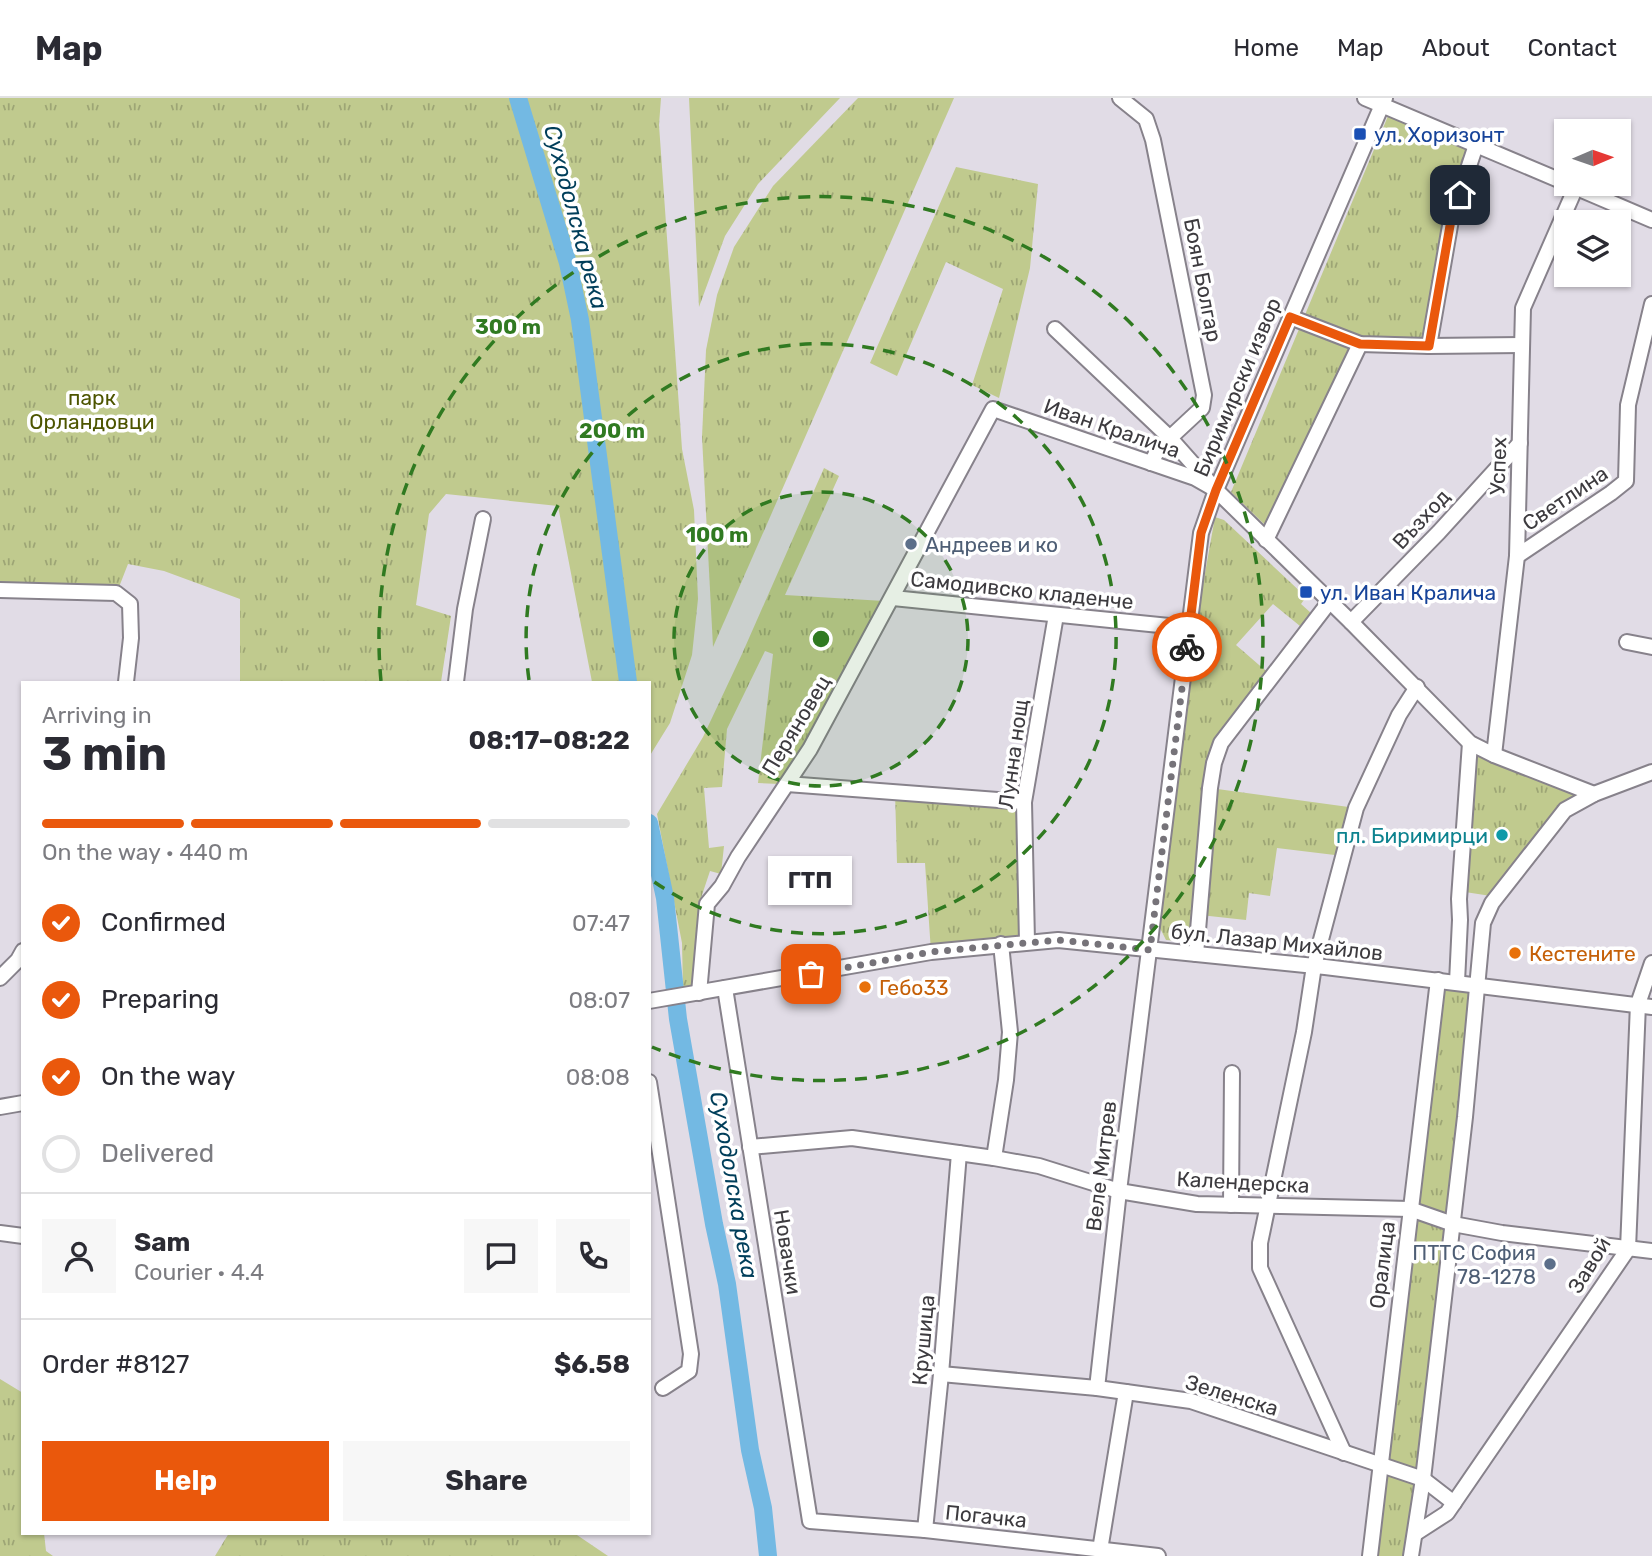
<!DOCTYPE html>
<meta charset="utf-8">
<style>
:root{--surface:#fff;--page:#f7f7f7;--text:#2b2b33;--muted:#7c7c81;--line:#e1e1e2;--accent:#ea580c}
body{margin:0;font-family:Rubik,sans-serif;background:var(--page);color:var(--text);height:100vh;display:flex;flex-direction:column;font-size:26px;white-space:nowrap}
*{box-sizing:border-box;margin:0}
p{font-size:23px;color:var(--muted)}
.icon{flex:none;width:38px;height:38px;fill:none;stroke:currentColor;stroke-width:2;stroke-linecap:round;stroke-linejoin:round}
.map{position:relative;flex:1;overflow:hidden}
.side{position:absolute;left:21px;top:583px;width:630px;height:854px;display:flex;flex-direction:column;background:var(--surface);border-radius:0px;box-shadow:0 2px 5px #0004}
.side>*{flex:none}
.needle{width:46px;rotate:88deg}
.controls{position:absolute;left:1554px;top:21px;display:grid;gap:14px}
.controls a{display:grid;place-items:center;width:77px;height:77px;border-radius:0px;background:var(--surface);box-shadow:0 2px 5px #0004;font-size:35px}
.pin{position:absolute;display:grid;place-items:center;width:60px;height:60px;color:#fff;margin:-30px;border-radius:14px;box-shadow:0 4px 10px #0006}
.courier{position:absolute;display:grid;place-items:center;width:70px;height:70px;margin:-35px;border:5px solid #ea580c;border-radius:50%;background:#fff;color:#222;box-shadow:0 2px 9px #0007}
.bubble{position:absolute;height:49px;border-radius:0px;background:var(--surface);box-shadow:0 2px 5px #0004;font-size:23px;font-weight:700;line-height:49px;text-align:center}
.headline em{font-style:normal;font-weight:700}
.headline div{display:flex;flex-direction:column-reverse}
.headline{display:flex;align-items:center;justify-content:space-between;height:119px;padding:0 21px}
h1{font-size:46px;font-weight:700;line-height:52px}
.bar{display:grid;grid-template-columns:repeat(4,1fr);gap:10px 7px;align-content:center;height:84px;padding:0 21px}
.bar i{height:9px;border-radius:5px;background:var(--line)}
.bar .current{background:var(--accent)}
.bar p{grid-column:span 4}
.line{display:flex;align-items:center;gap:18px;padding:0 21px;border-top:2px solid var(--line)}
.line div{flex:1}
.round{display:grid;place-items:center;flex:none;width:74px;height:74px;border-radius:0px;background:var(--page)}
ol{padding:0 21px;list-style:none}
li{display:flex;align-items:center;gap:21px;height:77px}
li p{margin-inline-start:auto}
li .icon{padding:7px;border-radius:50%;background:var(--accent);color:#fff;stroke-width:4}
li:last-child{color:var(--muted)}
li i{width:38px;height:38px;border:4px solid var(--line);border-radius:50%}
.cta{display:flex;gap:14px;margin-top:auto;padding:14px 21px}
.cta a{flex:1;height:80px;border-radius:0px;background:var(--accent);color:#fff;font-size:28px;font-weight:700;line-height:80px;text-align:center}
.cta a+a{background:var(--page);color:var(--text)}
header{display:flex;align-items:center;gap:42px;box-sizing:border-box;height:98px;padding:0 35px;background:var(--surface);border-bottom:2px solid var(--line)}
header strong{font-size:33px}
nav{display:flex;gap:38px;margin-inline-start:auto;font-size:24px}
.map>svg:first-child{display:block}
.grass{fill:url(#grass-tufts)}
.lines{fill:none;stroke-linecap:round;stroke-linejoin:round}
.river{stroke:#73b9e3;stroke-width:18}
.minor-casing{stroke:#87828b;stroke-width:18}
.minor{stroke:#fff;stroke-width:14}
.done{stroke:#767379;stroke-width:7;stroke-dasharray:0 12.6}
.route{stroke:#ea580c;stroke-width:9}
.ring{fill:none;stroke:#307a21;stroke-width:3.5;stroke-dasharray:12 9}
.transit-dot{fill:#1a4fb4;stroke:#fff;stroke-width:2.5}
.service-dot{fill:#5c6f8a;stroke:#fff;stroke-width:2.5}
.culture-dot{fill:#0f9aa8;stroke:#fff;stroke-width:2.5}
.food-dot{fill:#e8710a;stroke:#fff;stroke-width:2.5}
.labels{text-anchor:middle;dominant-baseline:central;stroke-width:7;stroke-linejoin:round;paint-order:stroke}
.transit-label{font-size:21px;fill:#164399;stroke:#fff;text-anchor:start}
.street-label{font-size:21px;fill:#3d3b3f;stroke:#fff}
.park-label{font-size:21px;fill:#4d5500;stroke:#fff}
.service-label{font-size:21px;fill:#4e5e75;stroke:#fff;text-anchor:start}
.culture-label{font-size:21px;fill:#0d838f;stroke:#fff;text-anchor:end}
.food-label{font-size:21px;fill:#c56008;stroke:#fff;text-anchor:start}
.water-label{font-size:23px;font-style:italic;fill:#003e5a;stroke:#fff}
.centre{fill:#307a21;stroke:#fff;stroke-width:3.5}
.ring-label{font-size:21px;text-anchor:middle;font-weight:bold;fill:#307a21;stroke:#fff;stroke-width:7;stroke-linejoin:round;paint-order:stroke}
</style>
<header>
<strong>Map</strong>
<nav><a>Home</a><a>Map</a><a>About</a><a>Contact</a></nav>
</header>
<div class="map">
<svg width="1652" height="1458" viewBox="0 0 1652 1458">
<defs>
<pattern id="grass-tufts" width="24" height="20" patternUnits="userSpaceOnUse" patternTransform="scale(1.75)"><rect width="24" height="20" fill="#c0ca8e"/><path d="M3 7l-1-3M5 7V3M7 7l1-3M15 17l-1-3M17 17v-4M19 17l1-3" fill="none" stroke="#9da575"/></pattern>
</defs>
<rect width="100%" height="100%" fill="#e1dce6"/>
<!-- grass -->
<g class="grass">
<path d="M0,0H661L659,27L682,351L694,412L698,501L692,557L670,625L649,659V584H592L558,408L446,396L429,416L416,507L451,518L441,584H240V501L164,473L128,466L119,489L0,484Z"/>
<path d="M689,0H840L758,86L725,138L699,209Z"/>
<path d="M858,0H954L713,549L702,339L706,252L717,197L734,149L773,88Z"/>
<path d="M1388,18L1469,51L1444,122L1422,243L1355,240L1265,427L1231,394Z"/>
<path d="M956,69L1038,86L1030,170L999,300L972,287L1003,191L946,164L897,278L870,265Z"/>
<path d="M824,370L839,378L785,497L884,503L834,595L779,686L758,685L773,556L765,553L727,631L722,689L704,690L709,750L724,748L721,776L710,773L700,803L693,888L683,890L682,845L657,716L703,639L742,556Z"/>
<path d="M1215,419L1224,422L1306,499L1301,506L1311,515L1300,528L1273,506L1236,547L1266,573L1216,643L1194,844L1166,842L1160,830L1202,492Z"/>
<path d="M1475,652L1585,697L1491,798L1465,794Z"/>
<path d="M1210,690L1356,710L1343,758L1277,750L1270,798L1249,795L1246,822L1200,817Z"/>
<path d="M895,694L1024,704L1027,844L931,854L925,765H897Z"/>
<path d="M1438,882L1479,887L1411,1458H1370Z"/>
<path d="M0,1281L23,1295V1435H44L46,1453L53,1458H0Z"/>
<path d="M229,1435H574L608,1458H215Z"/>
</g>
<g class="lines">
<!-- river -->
<g class="river">
<path d="M518,0L568,165L580,222L628,584"/>
<path d="M649,725L665,800L678,921L714,1126L727,1186L750,1352L763,1410L768,1458"/>
</g>
<defs>
<g id="minor">
<path d="M1120,0L1146,21L1153,42L1204,297L1202,310L1159,350L1151,365"/>
<path d="M1365,0L1566,85"/>
<path d="M1570,87L1652,122"/>
<path d="M1290,219L1360,246L1429,248L1522,247"/>
<path d="M1055,231L1169,339L1216,392L1351,524L1470,645L1494,657L1594,696"/>
<path d="M1429,248L1451,122L1476,47"/>
<path d="M1266,442L1360,246"/>
<path d="M1517,458L1611,395L1626,383L1628,307L1652,206"/>
<path d="M0,492L116,495L130,506L131,540L126,584"/>
<path d="M893,500L1189,530"/>
<path d="M1351,524L1439,434L1520,345"/>
<path d="M1627,544L1652,549"/>
<path d="M456,584L465,511L483,421"/>
<path d="M1494,657L1517,458L1523,210L1576,89"/>
<path d="M787,686L1024,704"/>
<path d="M1027,844L1024,704L1056,517"/>
<path d="M1196,856L1210,690L1214,665L1221,645L1330,503"/>
<path d="M0,880L18,862L23,853"/>
<path d="M1457,884L1460,822L1459,801L1470,645"/>
<path d="M725,890L810,1423L925,1432L1158,1458"/>
<path d="M699,895L707,806L722,788L738,759L810,651L993,311L1195,380L1216,392"/>
<path d="M649,903L931,854L1058,842L1325,869L1652,909"/>
<path d="M649,984L691,1256L689,1273L663,1290"/>
<path d="M0,1009L23,1005"/>
<path d="M750,1049L852,1040L994,1060L1039,1068L1119,1093L1197,1106L1410,1111L1453,1126L1502,1135L1652,1153"/>
<path d="M994,1060L1006,982L1010,934L1001,846"/>
<path d="M1231,1107L1232,975"/>
<path d="M0,1135L23,1138"/>
<path d="M941,1276L1097,1290L1191,1303L1423,1381L1454,1405"/>
<path d="M1097,1290L1119,1093L1201,435L1216,392L1385,0"/>
<path d="M1344,1355L1260,1170V1145L1304,934L1314,868L1356,710L1399,617L1417,589"/>
<path d="M925,1432L941,1276L959,1055"/>
<path d="M1416,1435L1447,1415L1628,1151L1638,906L1652,865"/>
<path d="M1100,1452L1126,1294"/>
<path d="M1370,1458L1438,882"/>
<path d="M1411,1458L1423,1381L1465,1019L1483,825L1492,805L1565,712L1594,696L1652,674"/>
</g>
</defs>
<!-- minor casing -->
<use href="#minor" class="minor-casing"/>
<!-- minor -->
<use href="#minor" class="minor"/>
</g>
<g class="lines">
<!-- done -->
<path class="done" d="M811,876L931,854L1058,842L1150,852L1187,549"/>
<!-- route -->
<path class="route" d="M1187,549L1201,435L1216,392L1290,219L1360,246L1429,248L1451,122L1460,97"/>
</g>
<!-- distance rings -->
<circle cx="821" cy="541" r="147" fill="#307a21" fill-opacity=".12"/>
<g class="ring">
<circle cx="821" cy="541" r="147"/>
<path d="M529 582A295 295 0 1 1 650 781"/>
<path d="M381 583A442 442 0 1 1 652 949"/>
</g>
<!-- markers -->
<g class="transit-dot">
<rect x="1353" y="29" width="14" height="14" rx="3.5"/>
<rect x="1299" y="487" width="14" height="14" rx="3.5"/>
</g>
<g class="service-dot">
<circle cx="911" cy="446" r="7"/>
<circle cx="1550" cy="1166" r="7"/>
</g>
<circle class="culture-dot" cx="1502" cy="737" r="7"/>
<g class="food-dot">
<circle cx="1515" cy="855" r="7"/>
<circle cx="865" cy="889" r="7"/>
</g>
<g class="labels">
<!-- transit labels -->
<g class="transit-label">
<text x="1374" y="36">ул. Хоризонт</text>
<text x="1320" y="494">ул. Иван Кралича</text>
</g>
<!-- street labels -->
<g class="street-label">
<text transform="translate(1203 182) rotate(79)">Боян Болгар</text>
<text transform="translate(1237 289) rotate(-67)">Биримирски извор</text>
<text transform="translate(1112 330) rotate(19)">Иван Кралича</text>
<text transform="translate(1498 368) rotate(-88)">Успех</text>
<text transform="translate(1565 400) rotate(-34)">Светлина</text>
<text transform="translate(1421 421) rotate(-47)">Възход</text>
<text transform="translate(1022 492) rotate(6)">Самодивско кладенче</text>
<text transform="translate(796 627) rotate(-59)">Перяновец</text>
<text transform="translate(1013 656) rotate(-82)">Лунна нощ</text>
<text transform="translate(1277 844) rotate(6)">бул. Лазар Михайлов</text>
<text transform="translate(1101 1068) rotate(-83)">Веле Митрев</text>
<text transform="translate(1243 1084) rotate(3)">Календерска</text>
<text transform="translate(788 1154) rotate(81)">Новачки</text>
<text transform="translate(1382 1167) rotate(-83)">Оралица</text>
<text transform="translate(1589 1167) rotate(-58)">Завой</text>
<text transform="translate(923 1242) rotate(-85)">Крушица</text>
<text transform="translate(1232 1297) rotate(17)">Зеленска</text>
<text transform="translate(986 1418) rotate(6)">Погачка</text>
</g>
<!-- park labels -->
<g class="park-label">
<text x="92" y="299">парк<tspan x="92" dy="24">Орландовци</tspan></text>
</g>
<!-- service labels -->
<g class="service-label">
<text x="925" y="446">Андреев и ко</text>
<text x="1536" y="1154" text-anchor="end">ПТТС София<tspan x="1536" dy="24">78-1278</tspan></text>
</g>
<!-- culture labels -->
<g class="culture-label">
<text x="1488" y="737">пл. Биримирци</text>
</g>
<!-- food labels -->
<g class="food-label">
<text x="1529" y="855">Кестените</text>
<text x="879" y="889">Гебо33</text>
</g>
<!-- water labels -->
<g class="water-label">
<text transform="translate(576 119) rotate(75)">Суходолска река</text>
<text transform="translate(734 1087) rotate(80)">Суходолска река</text>
</g>
</g>
<circle cx="821" cy="541" r="10" class="centre"/>
<g class="ring-label">
<text x="508" y="236">300 m</text>
<text x="612" y="340">200 m</text>
<text x="717" y="444">100 m</text>
</g>
</svg>
<div class="controls">
<a><svg class="needle" viewBox="-14 -14 28 28"><path d="M0-13l5 13h-10z" fill="#e53935"/><path d="M0 13l5-13h-10z" fill="#7c7c81"/></svg></a>
<a><svg class="icon" aria-label="layers" viewBox="0 0 24 24"><path d="M12 4l9 5-9 5-9-5zM3 14l9 5 9-5"/></svg></a>
</div>
<div class="pin" style="left:811px;top:876px;background:#ea580c"><svg class="icon" aria-label="bag" viewBox="0 0 24 24"><path d="M5 8h14l-1 12H6zM9 8a3 3 0 0 1 6 0"/></svg></div>
<div class="pin" style="left:1460px;top:97px;background:#1f2937"><svg class="icon" aria-label="home" viewBox="0 0 24 24"><path d="M3 11l9-7 9 7M6 9v11h12V9"/></svg></div>
<div class="courier" style="left:1187px;top:549px"><svg class="icon" aria-label="bike" viewBox="0 0 24 24"><circle cx="6" cy="16" r="4"/><circle cx="18" cy="16" r="4"/><path d="M6 16l4-8h5l3 8M10 8l3 8H6M13 5h3"/></svg></div>
<div class="bubble" style="left:768px;top:758px;width:84px">ГТП</div>
<section class="side">
<div class="headline"><div><h1>3 min</h1><p>Arriving in</p></div><em>08:17–08:22</em></div>
<div class="bar"><i class="current"></i><i class="current"></i><i class="current"></i><i></i><p>On the way · 440 m</p></div>
<ol>
<li><svg class="icon" aria-label="check" viewBox="0 0 24 24"><path d="M5 12l5 5 9-10"/></svg>Confirmed<p>07:47</p></li>
<li><svg class="icon" aria-label="check" viewBox="0 0 24 24"><path d="M5 12l5 5 9-10"/></svg>Preparing<p>08:07</p></li>
<li><svg class="icon" aria-label="check" viewBox="0 0 24 24"><path d="M5 12l5 5 9-10"/></svg>On the way<p>08:08</p></li>
<li><i></i>Delivered</li>
</ol>
<div class="line" style="height:126px"><a class="round"><svg class="icon" aria-label="person" viewBox="0 0 24 24"><circle cx="12" cy="8" r="4"/><path d="M4 21q1-7 8-7t8 7"/></svg></a><div><b>Sam</b><p>Courier · 4.4</p></div><a class="round"><svg class="icon" aria-label="chat" viewBox="0 0 24 24"><path d="M4 5h16v11H9l-5 4z"/></svg></a><a class="round"><svg class="icon" aria-label="phone" viewBox="0 0 24 24"><path d="M5 4h4l2 5-3 2q2 4 5 5l2-3 5 2v4C11 20 4 13 5 4z"/></svg></a></div>
<div class="line" style="height:91px"><div>Order #8127</div><b>$6.58</b></div>
<div class="cta"><a>Help</a><a>Share</a></div>
</section>
</div>
